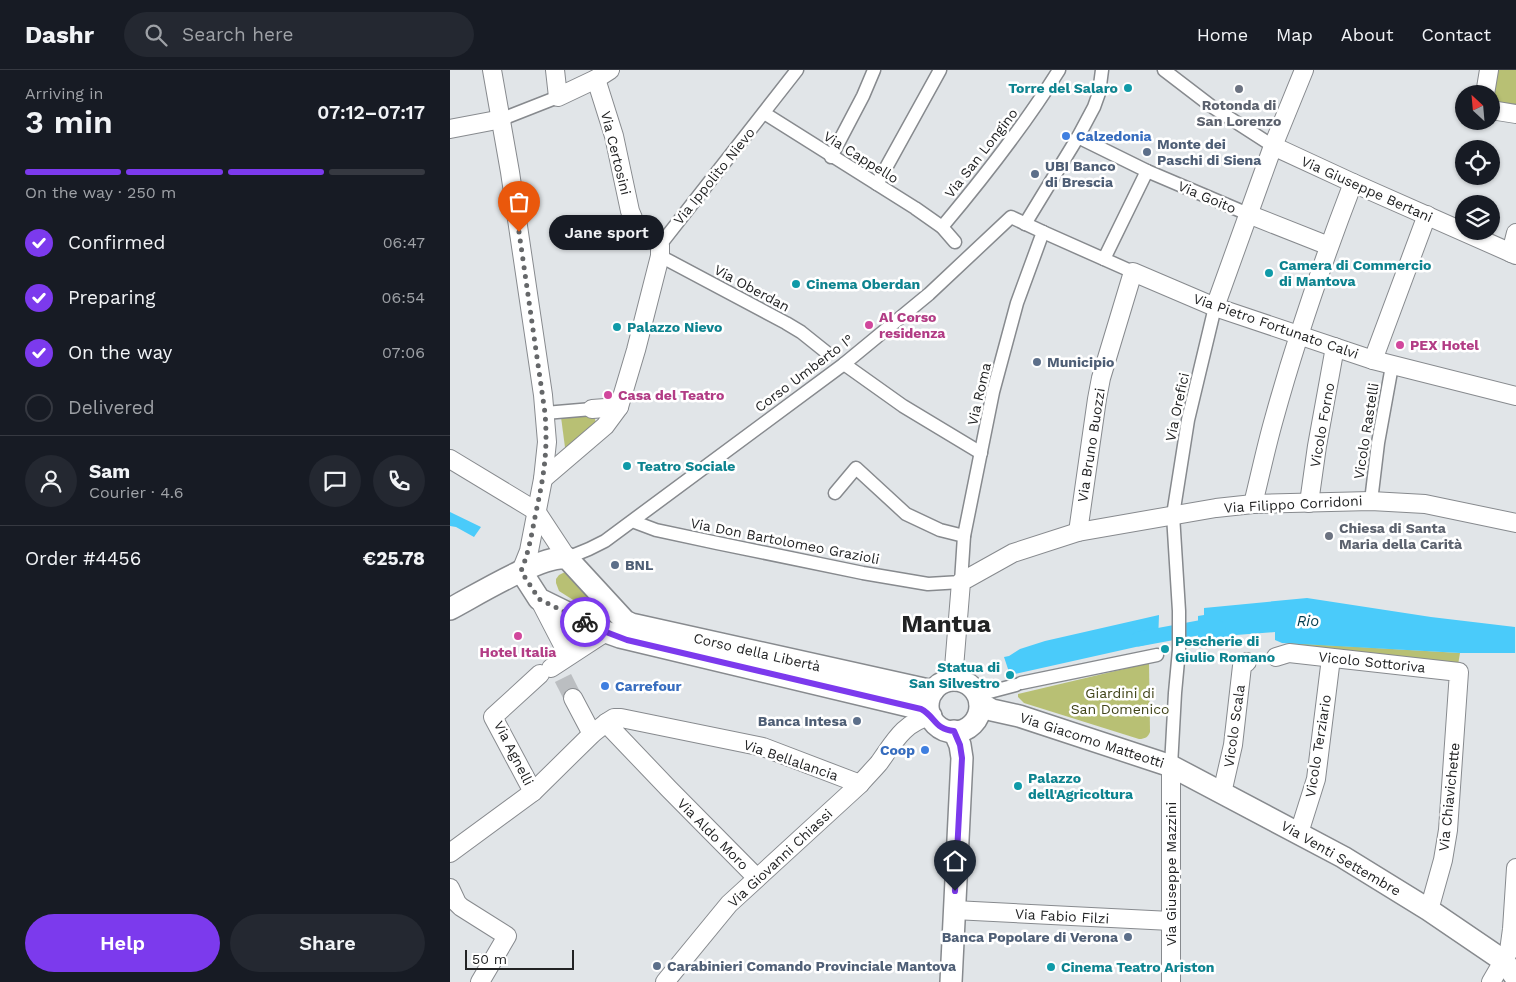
<!DOCTYPE html>
<meta charset="utf-8">
<style>
:root{--surface:#171b24;--page:#242831;--text:#f1f3f6;--muted:#9ea1a6;--line:#363941;--accent:#7c3aed}
body{margin:0;font-family:"Work Sans",sans-serif;background:var(--page);color:var(--text);height:100vh;display:flex;flex-direction:column;font-size:19px;white-space:nowrap}
*{box-sizing:border-box;margin:0}
p{font-size:16px;color:var(--muted)}
.icon{flex:none;width:28px;height:28px;fill:none;stroke:currentColor;stroke-width:2;stroke-linecap:round;stroke-linejoin:round}
.map{position:relative;flex:1;overflow:hidden}
.sheet{display:flex;flex-direction:column;background:var(--surface);width:450px}
.sheet>*{flex:none}
.needle{width:32px;rotate:334deg}
.controls{position:absolute;left:1005px;top:15px;display:grid;gap:10px}
.controls a{display:grid;place-items:center;width:45px;height:45px;border-radius:50%;background:var(--surface);box-shadow:0 1px 4px #0004;font-size:25px}
.scale{position:absolute;left:15px;bottom:12px;width:109px;box-sizing:border-box;padding-left:5px;border:2px solid #222324;border-top:0;font-size:14px;line-height:18px;white-space:nowrap;color:#222324;-webkit-text-stroke:4px #fff;paint-order:stroke}
.pin{position:absolute;display:grid;place-items:center;width:42px;height:42px;color:#fff;margin:-51px -21px;border-radius:50% 50% 50% 0;rotate:-45deg;box-shadow:0 0 5px #0007}
.pin .icon{rotate:45deg}
.courier{position:absolute;display:grid;place-items:center;width:50px;height:50px;margin:-25px;border:4px solid #7c3aed;border-radius:50%;background:#fff;color:#222;box-shadow:0 1px 6px #0007}
.bubble{position:absolute;height:35px;border-radius:18px;background:var(--surface);box-shadow:0 1px 4px #0004;font-size:16px;font-weight:600;line-height:35px;text-align:center}
.summary em{font-style:normal;font-weight:600}
.summary div{display:flex;flex-direction:column-reverse}
.summary{display:flex;align-items:center;justify-content:space-between;height:85px;padding:0 25px}
h1{font-size:32px;font-weight:600;line-height:38px}
.bar{display:grid;grid-template-columns:repeat(4,1fr);gap:8px 5px;align-content:center;height:60px;padding:0 25px}
.bar i{height:6px;border-radius:4px;background:var(--line)}
.bar .active{background:var(--accent)}
.bar p{grid-column:span 4}
.line{display:flex;align-items:center;gap:12px;padding:0 25px;border-top:1px solid var(--line)}
.line div{flex:1}
.round{display:grid;place-items:center;flex:none;width:52px;height:52px;border-radius:26px;background:var(--page)}
ol{padding:0 25px;list-style:none}
li{display:flex;align-items:center;gap:15px;height:55px}
li p{margin-inline-start:auto}
li .icon{padding:5px;border-radius:50%;background:var(--accent);color:#fff;stroke-width:4}
li:last-child{color:var(--muted)}
li i{width:28px;height:28px;border:2px solid var(--line);border-radius:50%}
.cta{display:flex;gap:10px;margin-top:auto;padding:10px 25px}
.cta a{flex:1;height:58px;border-radius:30px;background:var(--accent);color:#fff;font-size:20px;font-weight:600;line-height:58px;text-align:center}
.cta a+a{background:var(--page);color:var(--text)}
header{display:flex;align-items:center;gap:30px;box-sizing:border-box;height:70px;padding:0 25px;background:var(--surface);border-bottom:1px solid var(--line)}
header strong{font-size:24px}
nav{display:flex;gap:28px;margin-inline-start:auto;font-size:18px}
.search{width:350px;height:45px;background:var(--page);display:flex;align-items:center;gap:12px;box-sizing:border-box;padding:0 18px;border-radius:28px;color:var(--muted);font-size:19px}
main{display:flex;flex:1;min-height:0}
.map>svg:first-child{display:block}
.green{fill:#b8c074}
.water{fill:#4acbfa}
.lines{fill:none;stroke-linecap:round;stroke-linejoin:round}
.canal{stroke:#4acbfa;stroke-width:15}
.minor-tunnel{stroke:#bbbec1;stroke-width:18;stroke-dasharray:18 9;stroke-linecap:butt}
.pedestrian-casing{stroke:#878a8e;stroke-width:15}
.minor-casing{stroke:#878a8e;stroke-width:20}
.tertiary-casing{stroke:#878a8e;stroke-width:24}
.pedestrian{stroke:#fff;stroke-width:12}
.minor{stroke:#fff;stroke-width:18}
.tertiary{stroke:#fff;stroke-width:21}
.done{stroke:#656769;stroke-width:5;stroke-dasharray:0 9}
.route{stroke:#7c3aed;stroke-width:6}
.culture-dot{fill:#0f9aa8;stroke:#fff;stroke-width:2}
.worship-dot{fill:#6b7280;stroke:#fff;stroke-width:2}
.shop-dot{fill:#3f7fe0;stroke:#fff;stroke-width:2}
.service-dot{fill:#5c6f8a;stroke:#fff;stroke-width:2}
.hotel-dot{fill:#d1479c;stroke:#fff;stroke-width:2}
.labels{text-anchor:middle;dominant-baseline:central;stroke-width:5;stroke-linejoin:round;paint-order:stroke}
.culture-label{font-size:14px;font-weight:bold;fill:#0d838f;stroke:#fff;text-anchor:start}
.worship-label{font-size:14px;font-weight:bold;fill:#5b616d;stroke:#fff}
.shop-label{font-size:14px;font-weight:bold;fill:#366cbe;stroke:#fff;text-anchor:start}
.service-label{font-size:14px;font-weight:bold;fill:#4e5e75;stroke:#fff;text-anchor:start}
.street-label{font-size:14px;fill:#222324;stroke:#fff}
.hotel-label{font-size:14px;font-weight:bold;fill:#b23c85;stroke:#fff;text-anchor:start}
.park-label{font-size:14px;fill:#404419;stroke:#fff}
.water-label{font-size:15px;font-style:italic;fill:#003b4d;stroke:#fff}
.town-label{font-size:24px;font-weight:bold;fill:#222324;stroke:#fff}
</style>
<header>
<strong>Dashr</strong>
<div class="search"><svg class="icon" aria-label="search" viewBox="0 0 24 24"><circle cx="10" cy="10" r="6"/><path d="M15 15l6 6"/></svg>Search here</div>
<nav><a>Home</a><a>Map</a><a>About</a><a>Contact</a></nav>
</header>
<main>
<section class="sheet">
<div class="summary"><div><h1>3 min</h1><p>Arriving in</p></div><em>07:12–07:17</em></div>
<div class="bar"><i class="active"></i><i class="active"></i><i class="active"></i><i></i><p>On the way · 250 m</p></div>
<ol>
<li><svg class="icon" aria-label="check" viewBox="0 0 24 24"><path d="M5 12l5 5 9-10"/></svg>Confirmed<p>06:47</p></li>
<li><svg class="icon" aria-label="check" viewBox="0 0 24 24"><path d="M5 12l5 5 9-10"/></svg>Preparing<p>06:54</p></li>
<li><svg class="icon" aria-label="check" viewBox="0 0 24 24"><path d="M5 12l5 5 9-10"/></svg>On the way<p>07:06</p></li>
<li><i></i>Delivered</li>
</ol>
<div class="line" style="height:90px"><a class="round"><svg class="icon" aria-label="person" viewBox="0 0 24 24"><circle cx="12" cy="8" r="4"/><path d="M4 21q1-7 8-7t8 7"/></svg></a><div><b>Sam</b><p>Courier · 4.6</p></div><a class="round"><svg class="icon" aria-label="chat" viewBox="0 0 24 24"><path d="M4 5h16v11H9l-5 4z"/></svg></a><a class="round"><svg class="icon" aria-label="phone" viewBox="0 0 24 24"><path d="M5 4h4l2 5-3 2q2 4 5 5l2-3 5 2v4C11 20 4 13 5 4z"/></svg></a></div>
<div class="line" style="height:65px"><div>Order #4456</div><b>€25.78</b></div>
<div class="cta"><a>Help</a><a>Share</a></div>
</section>
<div class="map">
<svg width="1066" height="912" viewBox="0 0 1066 912">
<rect width="100%" height="100%" fill="#e1e5e8"/>
<!-- green -->
<g class="green">
<path d="M1045,0H1066V39L1041,35Z"/>
<path d="M143,342L146,353L116,385L111,347Z"/>
<path d="M117,501L156,546L150,547L109,521L106,513V509L109,505Z"/>
<path d="M841,573L1010,583L1008,595L841,581Z"/>
<path d="M699,593L700,662C698,667 695,669 689,669L574,633L568,627V624Z"/>
</g>
<!-- water -->
<g class="water">
<path d="M0,442L31,457L24,467L6,457L0,456Z"/>
<path d="M857,528L981,547L1065,557V583H1010L832,573L825,570V562L786,565V578H748V546L754,545V538Z"/>
<path d="M709,545L708,572L560,605L554,587L559,586L570,579L595,571Z"/>
</g>
<g class="lines">
<!-- canal -->
<path class="canal" d="M689,569L748,558H768"/>
<!-- minor-tunnel -->
<path class="minor-tunnel" d="M113,608L123,628"/>
<defs>
<g id="pedestrian">
<path d="M714,0L761,36L823,76"/>
<path d="M314,43L465,138L492,157L505,172"/>
<path d="M52,49L108,27"/>
<path d="M628,67L697,101L798,144"/>
<path d="M381,87L413,26L424,0"/>
<path d="M427,114L490,0"/>
<path d="M575,154L628,67L644,37L649,23L652,0"/>
<path d="M492,157C534,107 574,56 609,0"/>
<path d="M593,162L683,202"/>
<path d="M210,175L347,0"/>
<path d="M210,186L336,253L351,262L376,282"/>
<path d="M654,189L697,101"/>
<path d="M394,294L453,336L531,383"/>
<path d="M95,343L142,339"/>
<path d="M385,423L406,398L456,444L490,460L514,466"/>
<path d="M921,431L928,373L942,296"/>
<path d="M117,488L139,479L155,471L394,294L479,224L561,147L593,162L567,233L543,322L514,466L511,512L478,514L413,503L267,473L206,460L182,451"/>
<path d="M571,613L707,585"/>
<path d="M528,625L566,615"/>
<path d="M721,696L725,623L729,580V541L723,445L738,350L765,237"/>
</g>
<g id="minor">
<path d="M42,0L60,102L93,325L97,372L93,409L79,481L71,501"/>
<path d="M105,0L108,27L146,9L160,0"/>
<path d="M1035,24L1039,0"/>
<path d="M1041,40L1066,44"/>
<path d="M0,59L52,49"/>
<path d="M823,76L903,113L1066,185"/>
<path d="M798,144L879,176"/>
<path d="M1061,183L1066,163"/>
<path d="M765,237L823,76L854,0"/>
<path d="M923,290L977,145"/>
<path d="M142,339L169,337"/>
<path d="M0,389L86,441L117,488"/>
<path d="M93,409L155,356L169,337L186,280L210,186V175L185,153L180,141L164,66L146,9"/>
<path d="M859,433L867,376L885,277"/>
<path d="M803,434C810,406 816,377 824,349C846,269 873,191 903,113"/>
<path d="M628,462L647,329L651,308L683,202L765,237L923,290L1066,326"/>
<path d="M89,529L118,585"/>
<path d="M826,587L839,583L1009,602L998,760L993,790L979,840"/>
<path d="M101,598L156,562"/>
<path d="M503,610L511,512L563,483L628,462L766,438L803,434L921,431L975,434L1066,453"/>
<path d="M123,628L142,664"/>
<path d="M83,722L43,647L90,604"/>
<path d="M772,723L783,675L792,596L797,592"/>
<path d="M849,763L866,709L881,588"/>
<path d="M0,783L83,722L142,664L156,653"/>
<path d="M307,808L219,719L156,653L164,648H171L313,677L410,714"/>
<path d="M0,818L7,833L11,837L57,866L30,912"/>
<path d="M504,840L721,851"/>
<path d="M215,912L279,834L410,714C416,707 423,700 429,693C444,672 454,652 481,646"/>
<path d="M721,912V696"/>
<path d="M1041,912L1059,881L1062,859L1066,798"/>
</g>
<g id="tertiary">
<path d="M71,501L89,529L156,562L170,567L463,637L476,641L481,646"/>
<path d="M0,539C25,526 91,485 117,488L175,551L181,554L483,621"/>
<circle cx="504" cy="636" r="26"/>
<path d="M530,633L542,640L569,646L721,696L893,787L979,840L1054,891L1066,908"/>
<path d="M501,912L512,688L510,675L504,661"/>
</g>
</defs>
<!-- pedestrian casing -->
<use href="#pedestrian" class="pedestrian-casing"/>
<!-- minor casing -->
<use href="#minor" class="minor-casing"/>
<!-- tertiary casing -->
<use href="#tertiary" class="tertiary-casing"/>
<!-- pedestrian -->
<use href="#pedestrian" class="pedestrian"/>
<!-- minor -->
<use href="#minor" class="minor"/>
<!-- tertiary -->
<use href="#tertiary" class="tertiary"/>
</g>
<g class="lines">
<!-- done -->
<path class="done" d="M69,162L95,343C98,381 94,405 86,442C82,462 79,482 71,501L89,529L135,552"/>
<!-- route -->
<path class="route" d="M135,552L156,562L177,570L471,639C485,646 485,660 504,661L510,675L512,688L505,821"/>
</g>
<!-- markers -->
<g class="culture-dot">
<circle cx="678" cy="18" r="5"/>
<circle cx="819" cy="203" r="5"/>
<circle cx="346" cy="214" r="5"/>
<circle cx="167" cy="257" r="5"/>
<circle cx="177" cy="396" r="5"/>
<circle cx="715" cy="579" r="5"/>
<circle cx="560" cy="605" r="5"/>
<circle cx="568" cy="716" r="5"/>
<circle cx="601" cy="897" r="5"/>
</g>
<g class="worship-dot">
<circle cx="789" cy="19" r="5"/>
<circle cx="879" cy="466" r="5"/>
</g>
<g class="shop-dot">
<circle cx="616" cy="66" r="5"/>
<circle cx="155" cy="616" r="5"/>
<circle cx="475" cy="680" r="5"/>
</g>
<g class="service-dot">
<circle cx="697" cy="82" r="5"/>
<circle cx="585" cy="104" r="5"/>
<circle cx="587" cy="292" r="5"/>
<circle cx="165" cy="495" r="5"/>
<circle cx="407" cy="651" r="5"/>
<circle cx="678" cy="867" r="5"/>
<circle cx="207" cy="896" r="5"/>
</g>
<g class="hotel-dot">
<circle cx="419" cy="255" r="5"/>
<circle cx="950" cy="275" r="5"/>
<circle cx="158" cy="325" r="5"/>
<circle cx="68" cy="566" r="5"/>
</g>
<g class="labels">
<!-- culture labels -->
<g class="culture-label">
<text x="668" y="18" text-anchor="end">Torre del Salaro</text>
<text x="829" y="195">Camera di Commercio<tspan x="829" dy="16">di Mantova</tspan></text>
<text x="356" y="214">Cinema Oberdan</text>
<text x="177" y="257">Palazzo Nievo</text>
<text x="187" y="396">Teatro Sociale</text>
<text x="725" y="571">Pescherie di<tspan x="725" dy="16">Giulio Romano</tspan></text>
<text x="550" y="597" text-anchor="end">Statua di<tspan x="550" dy="16">San Silvestro</tspan></text>
<text x="578" y="708">Palazzo<tspan x="578" dy="16">dell'Agricoltura</tspan></text>
<text x="611" y="897">Cinema Teatro Ariston</text>
</g>
<!-- worship labels -->
<g class="worship-label">
<text x="789" y="35">Rotonda di<tspan x="789" dy="16">San Lorenzo</tspan></text>
<text x="889" y="458" text-anchor="start">Chiesa di Santa<tspan x="889" dy="16">Maria della Carità</tspan></text>
</g>
<!-- shop labels -->
<g class="shop-label">
<text x="626" y="66">Calzedonia</text>
<text x="165" y="616">Carrefour</text>
<text x="465" y="680" text-anchor="end">Coop</text>
</g>
<!-- service labels -->
<g class="service-label">
<text x="707" y="74">Monte dei<tspan x="707" dy="16">Paschi di Siena</tspan></text>
<text x="595" y="96">UBI Banco<tspan x="595" dy="16">di Brescia</tspan></text>
<text x="597" y="292">Municipio</text>
<text x="175" y="495">BNL</text>
<text x="397" y="651" text-anchor="end">Banca Intesa</text>
<text x="668" y="867" text-anchor="end">Banca Popolare di Verona</text>
<text x="217" y="896">Carabinieri Comando Provinciale Mantova</text>
</g>
<!-- street labels -->
<g class="street-label">
<text transform="translate(166 83) rotate(76)">Via Certosini</text>
<text transform="translate(531 83) rotate(-52)">Via San Longino</text>
<text transform="translate(411 87) rotate(32)">Via Cappello</text>
<text transform="translate(264 106) rotate(-51)">Via Ippolito Nievo</text>
<text transform="translate(917 119) rotate(24)">Via Giuseppe Bertani</text>
<text transform="translate(757 127) rotate(23)">Via Goito</text>
<text transform="translate(302 218) rotate(28)">Via Oberdan</text>
<text transform="translate(826 256) rotate(19)">Via Pietro Fortunato Calvi</text>
<text transform="translate(354 303) rotate(-37)">Corso Umberto I°</text>
<text transform="translate(529 324) rotate(-77)">Via Roma</text>
<text transform="translate(727 337) rotate(-78)">Via Orefici</text>
<text transform="translate(872 355) rotate(-80)">Vicolo Forno</text>
<text transform="translate(916 361) rotate(-81)">Vicolo Rastelli</text>
<text transform="translate(641 375) rotate(-81)">Via Bruno Buozzi</text>
<text transform="translate(843 434) rotate(-3)">Via Filippo Corridoni</text>
<text transform="translate(335 471) rotate(11)">Via Don Bartolomeo Grazioli</text>
<text transform="translate(307 582) rotate(13)">Corso della Libertà</text>
<text transform="translate(922 592) rotate(6)">Vicolo Sottoriva</text>
<text transform="translate(784 656) rotate(-82)">Vicolo Scala</text>
<text transform="translate(642 670) rotate(18)">Via Giacomo Matteotti</text>
<text transform="translate(868 676) rotate(-81)">Vicolo Terziario</text>
<text transform="translate(64 683) rotate(63)">Via Agnelli</text>
<text transform="translate(341 690) rotate(19)">Via Bellalancia</text>
<text transform="translate(999 727) rotate(-84)">Via Chiavichette</text>
<text transform="translate(263 764) rotate(45)">Via Aldo Moro</text>
<text transform="translate(330 788) rotate(-43)">Via Giovanni Chiassi</text>
<text transform="translate(891 788) rotate(30)">Via Venti Settembre</text>
<text transform="translate(721 804) rotate(-90)">Via Giuseppe Mazzini</text>
<text transform="translate(612 846) rotate(3)">Via Fabio Filzi</text>
</g>
<!-- hotel labels -->
<g class="hotel-label">
<text x="429" y="247">Al Corso<tspan x="429" dy="16">residenza</tspan></text>
<text x="960" y="275">PEX Hotel</text>
<text x="168" y="325">Casa del Teatro</text>
<text x="68" y="582" text-anchor="middle">Hotel Italia</text>
</g>
<!-- park labels -->
<g class="park-label">
<text x="670" y="623">Giardini di<tspan x="670" dy="16">San Domenico</tspan></text>
</g>
<!-- water labels -->
<g class="water-label">
<text x="858" y="551">Rio</text>
</g>
<!-- town labels -->
<g class="town-label">
<text x="496" y="554">Mantua</text>
</g>
</g>
</svg>
<div class="controls">
<a><svg class="needle" viewBox="-14 -14 28 28"><path d="M0-13l5 13h-10z" fill="#e53935"/><path d="M0 13l5-13h-10z" fill="#9ea1a6"/></svg></a>
<a><svg class="icon" aria-label="locate" viewBox="0 0 24 24"><circle cx="12" cy="12" r="6"/><path d="M12 2v4M12 18v4M2 12h4M18 12h4"/></svg></a>
<a><svg class="icon" aria-label="layers" viewBox="0 0 24 24"><path d="M12 4l9 5-9 5-9-5zM3 14l9 5 9-5"/></svg></a>
</div>
<div class="scale">50 m</div>
<div class="pin" style="left:69px;top:162px;background:#ea580c"><svg class="icon" aria-label="bag" viewBox="0 0 24 24"><path d="M5 8h14l-1 12H6zM9 8a3 3 0 0 1 6 0"/></svg></div>
<div class="pin" style="left:505px;top:821px;background:#1f2937"><svg class="icon" aria-label="home" viewBox="0 0 24 24"><path d="M3 11l9-7 9 7M6 9v11h12V9"/></svg></div>
<div class="courier" style="left:135px;top:552px"><svg class="icon" aria-label="bike" viewBox="0 0 24 24"><circle cx="6" cy="16" r="4"/><circle cx="18" cy="16" r="4"/><path d="M6 16l4-8h5l3 8M10 8l3 8H6M13 5h3"/></svg></div>
<div class="bubble" style="left:99px;top:145px;width:115px">Jane sport</div>
</div>
</main>
